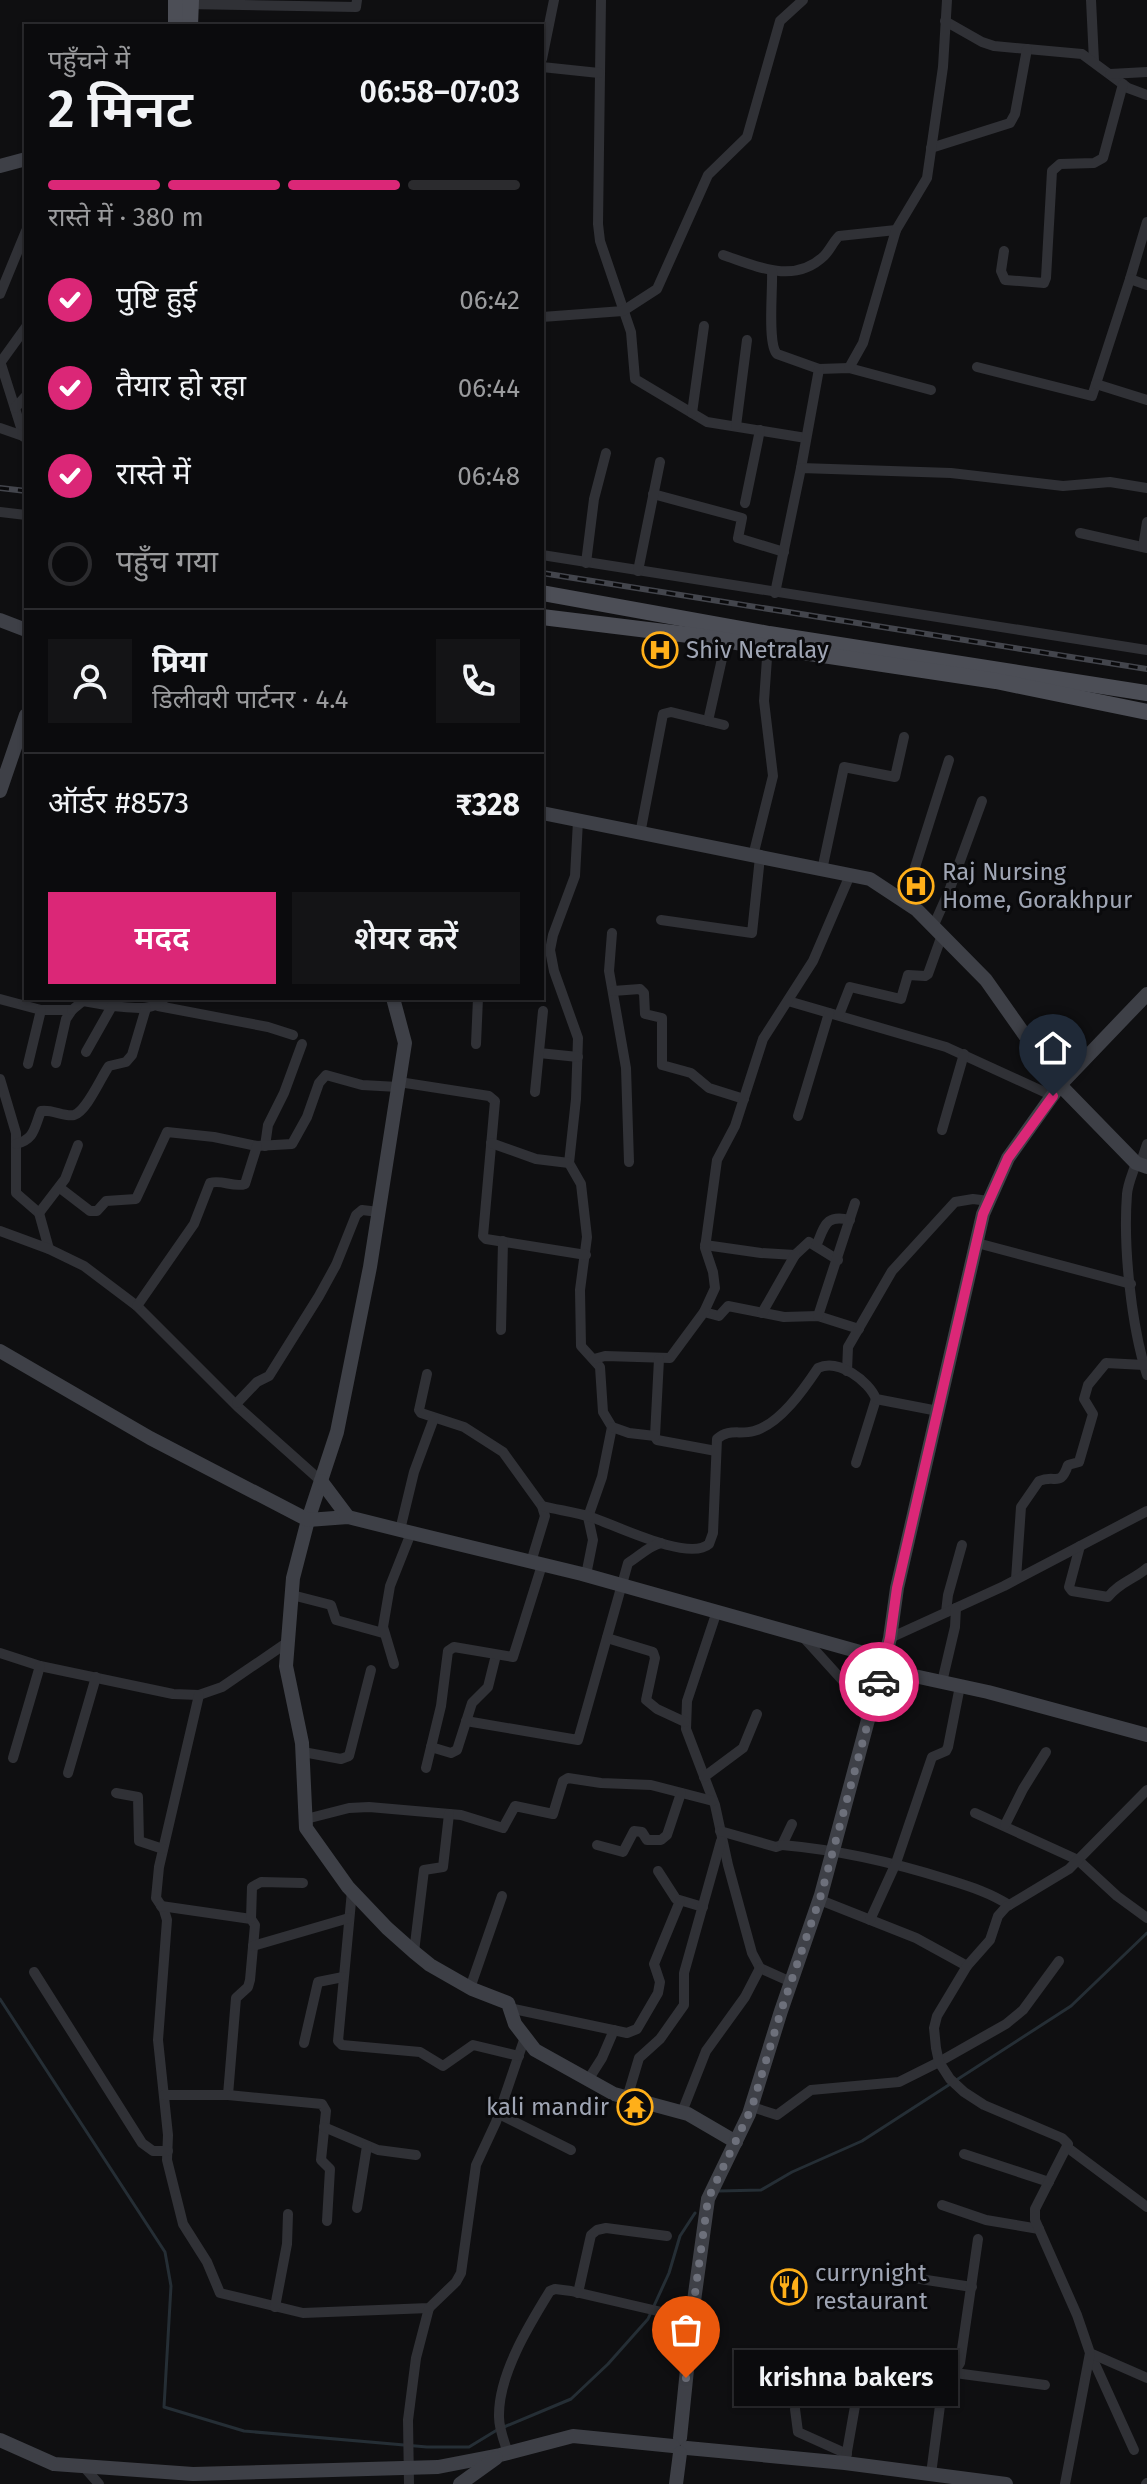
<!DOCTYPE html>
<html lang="hi">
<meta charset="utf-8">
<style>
:root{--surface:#0b0b0d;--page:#141416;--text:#f1f3f6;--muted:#9a9b9d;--line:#2b2b2e;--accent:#db2777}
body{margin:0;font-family:"Fira Sans","Noto Sans Devanagari",sans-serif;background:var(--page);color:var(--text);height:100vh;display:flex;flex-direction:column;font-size:30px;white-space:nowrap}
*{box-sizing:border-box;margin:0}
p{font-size:26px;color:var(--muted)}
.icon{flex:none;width:44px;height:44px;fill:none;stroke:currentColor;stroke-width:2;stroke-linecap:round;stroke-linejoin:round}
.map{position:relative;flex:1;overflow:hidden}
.panel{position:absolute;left:24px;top:24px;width:520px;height:976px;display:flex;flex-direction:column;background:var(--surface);border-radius:0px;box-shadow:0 2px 6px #0004,0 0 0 2px var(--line)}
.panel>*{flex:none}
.pin{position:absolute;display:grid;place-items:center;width:68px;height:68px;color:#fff;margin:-82px -34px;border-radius:50% 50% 50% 0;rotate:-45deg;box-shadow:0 0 8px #0007}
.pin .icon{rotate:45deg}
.courier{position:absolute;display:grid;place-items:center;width:80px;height:80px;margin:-40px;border:6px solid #db2777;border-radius:50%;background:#fff;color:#222;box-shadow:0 2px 10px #0007}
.bubble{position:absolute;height:56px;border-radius:0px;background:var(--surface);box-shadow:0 2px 6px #0004,0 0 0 2px var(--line);font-size:26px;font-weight:600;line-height:56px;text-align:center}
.headline em{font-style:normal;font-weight:600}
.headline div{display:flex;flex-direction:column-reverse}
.headline{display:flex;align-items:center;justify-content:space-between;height:136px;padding:0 24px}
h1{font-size:52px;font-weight:600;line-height:60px}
.bar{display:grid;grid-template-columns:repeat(4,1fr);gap:12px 8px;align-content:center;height:96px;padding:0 24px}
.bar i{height:10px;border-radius:6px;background:var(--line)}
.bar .active{background:var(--accent)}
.bar p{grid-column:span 4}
.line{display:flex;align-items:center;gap:20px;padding:0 24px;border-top:2px solid var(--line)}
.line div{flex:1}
.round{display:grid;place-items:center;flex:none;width:84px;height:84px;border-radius:0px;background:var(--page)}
ol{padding:0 24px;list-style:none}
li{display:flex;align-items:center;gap:24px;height:88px}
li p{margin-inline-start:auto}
li .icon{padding:8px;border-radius:50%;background:var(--accent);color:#fff;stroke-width:4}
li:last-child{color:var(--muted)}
li i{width:44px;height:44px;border:4px solid var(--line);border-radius:50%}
.action{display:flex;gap:16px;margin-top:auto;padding:16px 24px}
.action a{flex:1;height:92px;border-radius:0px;background:var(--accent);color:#fff;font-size:32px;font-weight:600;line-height:92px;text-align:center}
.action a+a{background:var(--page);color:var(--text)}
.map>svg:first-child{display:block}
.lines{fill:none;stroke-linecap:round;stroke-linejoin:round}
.stream{stroke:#252e35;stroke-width:3}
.street{stroke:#303136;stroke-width:10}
.secondary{stroke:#3e4047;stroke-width:14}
.primary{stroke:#4c4e56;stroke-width:16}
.rail-casing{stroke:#43454c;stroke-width:6}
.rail{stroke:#0a0a0c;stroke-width:3;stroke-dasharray:9;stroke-linecap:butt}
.done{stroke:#6d707b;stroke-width:8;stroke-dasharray:0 14.4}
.route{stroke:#db2777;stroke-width:10}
.labels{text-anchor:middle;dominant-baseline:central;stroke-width:6;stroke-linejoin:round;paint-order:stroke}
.poi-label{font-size:24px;fill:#9fa5b4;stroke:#0a0a0c;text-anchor:start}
</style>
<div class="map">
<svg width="1147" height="2484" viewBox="0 0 1147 2484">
<rect width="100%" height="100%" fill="#0f0f11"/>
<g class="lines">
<!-- stream -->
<g class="stream">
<path d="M0,1999L165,2252L171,2286L164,2407L244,2431L427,2447H469L497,2430"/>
<path d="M719,2191L761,2190L792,2172L862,2141L1071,2006L1147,1933"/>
<path d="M504,2427L571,2399L608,2364L648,2319L669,2273L680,2236L695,2213"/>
</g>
<!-- street -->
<g class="street">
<path d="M601,0L598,224L600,241L631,332L635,379L707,422L806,438"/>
<path d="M1091,0L1094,61"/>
<path d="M186,4L356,7L357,0"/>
<path d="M945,21L982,42L994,46L1082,54L1128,88L1147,95"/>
<path d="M542,59L554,0"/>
<path d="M542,67L599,73"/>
<path d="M1110,74L1147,72"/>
<path d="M931,148L1010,123L1015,114L1027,49"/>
<path d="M1004,251L1001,271L1005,280L1044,283L1046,278L1052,171L1060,164L1094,163L1103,158L1123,84"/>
<path d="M723,255C756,266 794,285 824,256C830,250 833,242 839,236L896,230"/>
<path d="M772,271C773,289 767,344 777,354L819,369L849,368L931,390"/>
<path d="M1130,279L1147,222"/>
<path d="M0,294L26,231"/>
<path d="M542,317L623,311L657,289L708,175L747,137L780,21L803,0"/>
<path d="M0,361L24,437"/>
<path d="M0,363L26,327"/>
<path d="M977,367L1092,396L1130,279L1147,285"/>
<path d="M849,368L863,343L896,230L927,178L943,67L947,0"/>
<path d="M1096,384L1147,400"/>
<path d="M15,408L26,396"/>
<path d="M692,413L704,326"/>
<path d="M736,426L747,340"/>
<path d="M0,428L26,437"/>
<path d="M801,468L819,369"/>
<path d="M653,494L742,518L738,538L784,552"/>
<path d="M745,503L760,430"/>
<path d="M0,512L26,515"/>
<path d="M1080,533L1147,548"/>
<path d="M1143,547L1147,522"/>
<path d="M542,555L1147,650"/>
<path d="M586,563L594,499L606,453"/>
<path d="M638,571L660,462"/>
<path d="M775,593L801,468L951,473L1063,486L1110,482L1147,488"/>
<path d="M708,721L726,641"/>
<path d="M578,821L575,876L553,935L550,950L554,971L578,1038L576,1099L569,1163L581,1184L587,1237L580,1290L581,1346L600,1367L603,1412L612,1427L602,1477L588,1517L593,1540L586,1575"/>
<path d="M640,834L663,714L671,712L724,725"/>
<path d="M753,856L773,776L764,701L768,644"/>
<path d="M822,870L844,767L895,777L904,737"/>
<path d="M904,902L949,760"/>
<path d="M661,920L752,933L760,857"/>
<path d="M933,927L949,891L982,801"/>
<path d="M612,933L609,971L626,1068L629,1162"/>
<path d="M613,991L640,989L644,993L645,1014L662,1018V1065L691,1073L709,1088L744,1099"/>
<path d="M0,999L41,1010H72L66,1019L56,1063"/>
<path d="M788,1001L946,1047L1053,1096"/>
<path d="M158,1006L268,1027L293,1035"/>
<path d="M72,1010L83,1001L112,1006"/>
<path d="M839,1015L850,987L901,999L908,975L925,976L928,974L942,935"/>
<path d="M476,1044L478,998"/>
<path d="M86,1052L112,1006C129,1007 153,1013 165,998"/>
<path d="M539,1053L578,1057"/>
<path d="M28,1064L41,1010"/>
<path d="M0,1079L16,1133V1193L39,1213L49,1249"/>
<path d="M399,1082L489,1096L495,1101L483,1236L486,1239L586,1255"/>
<path d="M535,1092L543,1011"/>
<path d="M798,1116L829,1013"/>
<path d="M942,1130L964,1054"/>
<path d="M491,1143L536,1159L569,1163"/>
<path d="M16,1144C35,1139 34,1128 41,1111C52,1109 64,1117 74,1115C87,1111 101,1077 109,1066L126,1062L132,1055L146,1008"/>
<path d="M265,1146L268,1125L284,1093L302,1044"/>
<path d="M1136,1163C1133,1173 1128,1183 1127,1194C1123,1246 1131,1325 1147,1375"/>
<path d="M1140,1165L1147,1144"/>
<path d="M60,1188L90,1211H97L106,1201L136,1199L167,1132L214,1137L257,1146L292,1144L307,1117L319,1083L326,1075L362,1085L398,1087"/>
<path d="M39,1213L65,1179L78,1145"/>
<path d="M0,1231L49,1249L84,1266L137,1306L238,1407L321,1481"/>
<path d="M977,1243L1131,1284"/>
<path d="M705,1245L761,1253L795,1255L809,1242L838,1260"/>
<path d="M816,1246C825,1226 825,1214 850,1220"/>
<path d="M137,1306L194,1224L210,1183C221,1179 234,1188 245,1184L257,1146"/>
<path d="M704,1312L719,1316L728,1306L784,1317L818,1316L859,1329"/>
<path d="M762,1313L795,1255"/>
<path d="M818,1316L855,1203"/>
<path d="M501,1330L503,1241"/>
<path d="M594,1359L605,1356L670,1358L704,1312L715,1288L713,1272L705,1248L717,1160L735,1126L763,1039L813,961L850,875"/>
<path d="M659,1359L655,1436L657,1440L716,1451"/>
<path d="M847,1371L848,1347L892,1271L955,1202L973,1199L989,1201"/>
<path d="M427,1374L419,1410L421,1413L464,1427L503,1452L542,1506L545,1516L531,1562"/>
<path d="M237,1403L257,1382L269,1376L319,1296L336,1265L356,1215L362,1210L379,1212"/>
<path d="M612,1427L629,1433L655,1436"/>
<path d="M856,1463L876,1399"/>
<path d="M542,1506C558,1510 575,1512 591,1517C615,1525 689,1562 709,1544L713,1533L717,1439C729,1428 739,1435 754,1431C780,1424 804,1389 818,1368C838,1358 869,1381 876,1399L938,1411"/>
<path d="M400,1530L414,1472L434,1418"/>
<path d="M1080,1546L1069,1587L1072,1591L1108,1597C1120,1582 1133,1580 1147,1568"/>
<path d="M1016,1579L1021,1507L1039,1481C1056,1474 1060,1488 1068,1465L1079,1462L1093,1414L1084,1399L1088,1385L1106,1363L1144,1365"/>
<path d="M292,1595L331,1605L336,1620L383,1633"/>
<path d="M717,1611L687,1701L686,1729L715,1805L728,1865L752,1953L760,1968L791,1982"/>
<path d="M946,1612L948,1595L962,1545"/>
<path d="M607,1638L653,1652L655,1658L646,1700L657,1709L685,1722"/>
<path d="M804,1638L843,1681L868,1721"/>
<path d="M890,1638L1004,1586L1147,1511"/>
<path d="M0,1653L40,1666L173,1694L199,1695L222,1687L288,1642"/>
<path d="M394,1664L383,1627L390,1586L411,1533"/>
<path d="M942,1682L955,1627L956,1608"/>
<path d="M199,1695L159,1867L156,1898L164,1910L167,1920L158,2040L168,2135L167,2160L183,2224L207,2262L220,2293L303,2313L429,2308L456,2282L461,2273L476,2165L496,2122L525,2037"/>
<path d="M466,1721L578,1740L628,1563C638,1557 650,1545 661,1543"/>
<path d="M431,1747L451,1753L457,1750L472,1703L488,1687L496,1655"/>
<path d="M303,1752L341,1759L349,1756L371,1670"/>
<path d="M13,1758L40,1666"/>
<path d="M426,1768L441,1706L448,1651L454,1647L513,1657L542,1565"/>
<path d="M68,1773L96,1677"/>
<path d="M704,1777L743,1748L757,1714"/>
<path d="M116,1793L138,1797L139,1841L163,1849"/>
<path d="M975,1813L1078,1860L1117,1896L1147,1918"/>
<path d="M306,1819L349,1808L369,1807L461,1815L503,1828L515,1806L553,1814L563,1781L568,1778L601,1783L651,1785L713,1801"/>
<path d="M1005,1825L1023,1789L1046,1752"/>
<path d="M720,1831L776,1847L782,1845L792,1824"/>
<path d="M597,1845L623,1852L634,1831L642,1832L647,1840H661L667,1835L681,1793"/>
<path d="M782,1845C839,1850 892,1862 946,1879C968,1886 989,1892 1009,1905"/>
<path d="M658,1871L676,1899L703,1907"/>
<path d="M352,1891L338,2041L342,2045L420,2052L443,2066L473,2045L519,2056"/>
<path d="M820,1900L916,1938L967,1966"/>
<path d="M161,1906L251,1919L255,1925L250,1980L248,1987L236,1998L228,2095"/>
<path d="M251,1919L252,1887L261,1882L303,1883"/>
<path d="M870,1920L896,1863L932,1757L946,1751L948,1747L960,1686"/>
<path d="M253,1946L349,1918"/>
<path d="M414,1952L424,1870L443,1867L449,1814"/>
<path d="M34,1972L142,2143L153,2151H168"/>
<path d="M470,1988L502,1896"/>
<path d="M509,2008L627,2033L637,2029L658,1993L660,1982L654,1964L680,1901"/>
<path d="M304,2043L318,1982L343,1977"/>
<path d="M588,2080L602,2058L614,2030"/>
<path d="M164,2095H228L322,2104L326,2111L321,2160L330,2169L327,2221"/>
<path d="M627,2098L639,2058L660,2039L684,2005V1973L721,1841"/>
<path d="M752,2107L777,2115L811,2090L899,2082L939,2062L1006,2024L1023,2010L1059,1961"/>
<path d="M682,2112L706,2051L745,1997L760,1968"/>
<path d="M499,2114L571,2150"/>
<path d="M324,2127L378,2150L416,2155"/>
<path d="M1068,2148L1147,2207"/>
<path d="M964,2154L1049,2182"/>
<path d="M942,2205L986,2220L1039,2229"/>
<path d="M357,2208L367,2146"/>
<path d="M894,2275L972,2287"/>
<path d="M578,2293L591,2235L597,2230L606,2228L667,2236"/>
<path d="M275,2307L287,2244L288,2214"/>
<path d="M1090,2353L1134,2450"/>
<path d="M1090,2353L1147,2378"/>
<path d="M955,2373L1045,2385"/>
<path d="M795,2409L798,2432L847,2454"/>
<path d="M508,2453C504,2441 499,2429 499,2417C498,2375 529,2325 550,2291L555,2289L571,2291L692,2319"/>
<path d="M845,2463L858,2389L862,2386L941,2398"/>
<path d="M84,2467L99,2484"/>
<path d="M931,2474L941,2398L944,2387L960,2363L978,2239"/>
<path d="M409,2484L408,2420L416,2358L429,2308"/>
<path d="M1065,2484L1090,2353L1077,2315L1035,2220V2209L1068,2144L1062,2138L984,2105L964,2092L950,2079L939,2062L936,2048L934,2028L937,2016L967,1966L990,1940L998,1916L1006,1907L1069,1869L1147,1790"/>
<path d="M1146,2484L1147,2483"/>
</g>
<!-- secondary -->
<g class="secondary">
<path d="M0,166L26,159"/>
<path d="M0,620L26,630"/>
<path d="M0,791L26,715"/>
<path d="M542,813L870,879L917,910L986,980L1060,1085L1136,1163L1147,1167"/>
<path d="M393,998L405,1043L370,1267L337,1432L308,1520L293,1578L286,1666L302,1743L306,1828L348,1887L387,1928L414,1952L430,1965L472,1989L508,2003L515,2024L535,2050L614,2094L688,2114L736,2142"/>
<path d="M0,1351L150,1438L308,1520L348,1517L400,1530L582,1574L885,1659"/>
<path d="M321,1481L348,1517"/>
<path d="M882,1669L988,1692L1147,1735"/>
<path d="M680,2438L694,2301L708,2199L749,2114L781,2011L821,1895L890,1638L897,1588L983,1214L1008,1158L1060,1085L1147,994"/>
<path d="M0,2440L54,2464L193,2474L438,2467L500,2455L573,2436L673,2446"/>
<path d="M687,2448L845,2463L1006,2484"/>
<path d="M460,2484L496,2458"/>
<path d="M676,2484L680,2453"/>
</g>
<!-- primary -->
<g class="primary">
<path d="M176,26V0"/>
<path d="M190,26L191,0"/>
<path d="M542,593L769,634L1147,693"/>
<path d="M542,617L689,635L996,681L1147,712"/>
</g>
<defs>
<g id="rail">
<path d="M0,488L26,491"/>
<path d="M542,573L1147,669"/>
</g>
</defs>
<!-- rail casing -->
<use href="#rail" class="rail-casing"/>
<!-- rail -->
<use href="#rail" class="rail"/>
</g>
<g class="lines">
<!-- done -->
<path class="done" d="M686,2378L694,2301L708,2199L752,2107L781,2011L821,1895L879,1682"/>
<!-- route -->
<path class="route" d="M879,1682L890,1638L897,1588L983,1214L1008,1158L1053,1096"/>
</g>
<!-- icons -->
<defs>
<symbol id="hospital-ring" viewBox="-11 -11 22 22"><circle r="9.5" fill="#0a0a0c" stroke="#ffaf19" stroke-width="1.5"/><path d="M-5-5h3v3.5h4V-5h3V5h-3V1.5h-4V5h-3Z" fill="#ffaf19"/></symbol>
<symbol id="temple-ring" viewBox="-11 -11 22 22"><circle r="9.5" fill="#0a0a0c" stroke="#ffaf19" stroke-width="1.5"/><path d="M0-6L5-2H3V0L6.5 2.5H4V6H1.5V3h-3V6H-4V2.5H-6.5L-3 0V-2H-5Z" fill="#ffaf19"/></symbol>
<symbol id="restaurant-ring" viewBox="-11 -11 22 22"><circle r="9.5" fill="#0a0a0c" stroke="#ffaf19" stroke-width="1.5"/><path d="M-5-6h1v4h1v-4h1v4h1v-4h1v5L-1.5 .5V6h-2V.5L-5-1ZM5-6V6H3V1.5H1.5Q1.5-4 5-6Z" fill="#ffaf19"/></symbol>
</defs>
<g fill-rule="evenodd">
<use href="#hospital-ring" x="640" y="630" width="40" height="40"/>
<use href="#hospital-ring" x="896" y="866" width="40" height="40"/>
<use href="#temple-ring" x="615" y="2087" width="40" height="40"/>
<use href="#restaurant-ring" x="769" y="2267" width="40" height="40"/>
</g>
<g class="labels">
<!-- poi labels -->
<g class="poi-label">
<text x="686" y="650">Shiv Netralay</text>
<text x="942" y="872">Raj Nursing<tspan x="942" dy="28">Home, Gorakhpur</tspan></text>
<text x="609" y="2107" text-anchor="end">kali mandir</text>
<text x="815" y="2273">currynight<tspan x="815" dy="28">restaurant</tspan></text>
</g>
</g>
</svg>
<div class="pin" style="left:686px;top:2378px;background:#ea580c"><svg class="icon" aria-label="bag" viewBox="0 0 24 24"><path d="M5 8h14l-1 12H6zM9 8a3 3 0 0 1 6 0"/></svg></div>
<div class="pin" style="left:1053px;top:1096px;background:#1f2937"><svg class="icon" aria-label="home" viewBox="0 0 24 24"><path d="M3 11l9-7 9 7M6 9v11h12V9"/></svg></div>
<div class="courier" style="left:879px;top:1682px"><svg class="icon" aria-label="car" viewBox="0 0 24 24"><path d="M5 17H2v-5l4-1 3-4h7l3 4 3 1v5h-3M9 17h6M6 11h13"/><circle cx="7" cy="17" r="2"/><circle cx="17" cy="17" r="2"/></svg></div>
<div class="bubble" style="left:734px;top:2350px;width:224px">krishna bakers</div>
<section class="panel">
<div class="headline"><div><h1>2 मिनट</h1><p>पहुँचने में</p></div><em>06:58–07:03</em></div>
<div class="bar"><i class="active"></i><i class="active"></i><i class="active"></i><i></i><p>रास्ते में · 380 m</p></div>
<ol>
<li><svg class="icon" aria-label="check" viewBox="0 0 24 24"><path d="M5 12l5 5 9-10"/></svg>पुष्टि हुई<p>06:42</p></li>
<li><svg class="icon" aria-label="check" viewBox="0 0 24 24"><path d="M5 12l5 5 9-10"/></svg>तैयार हो रहा<p>06:44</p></li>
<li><svg class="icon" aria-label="check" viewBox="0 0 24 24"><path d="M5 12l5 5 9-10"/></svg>रास्ते में<p>06:48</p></li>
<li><i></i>पहुँच गया</li>
</ol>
<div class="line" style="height:144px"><a class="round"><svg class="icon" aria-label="person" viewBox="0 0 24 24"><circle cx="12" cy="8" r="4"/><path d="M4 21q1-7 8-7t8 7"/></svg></a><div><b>प्रिया</b><p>डिलीवरी पार्टनर · 4.4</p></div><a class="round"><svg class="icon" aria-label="phone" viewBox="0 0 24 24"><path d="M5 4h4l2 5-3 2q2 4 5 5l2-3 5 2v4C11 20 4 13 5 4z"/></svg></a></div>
<div class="line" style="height:104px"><div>ऑर्डर #8573</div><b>₹328</b></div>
<div class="action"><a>मदद</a><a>शेयर करें</a></div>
</section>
</div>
